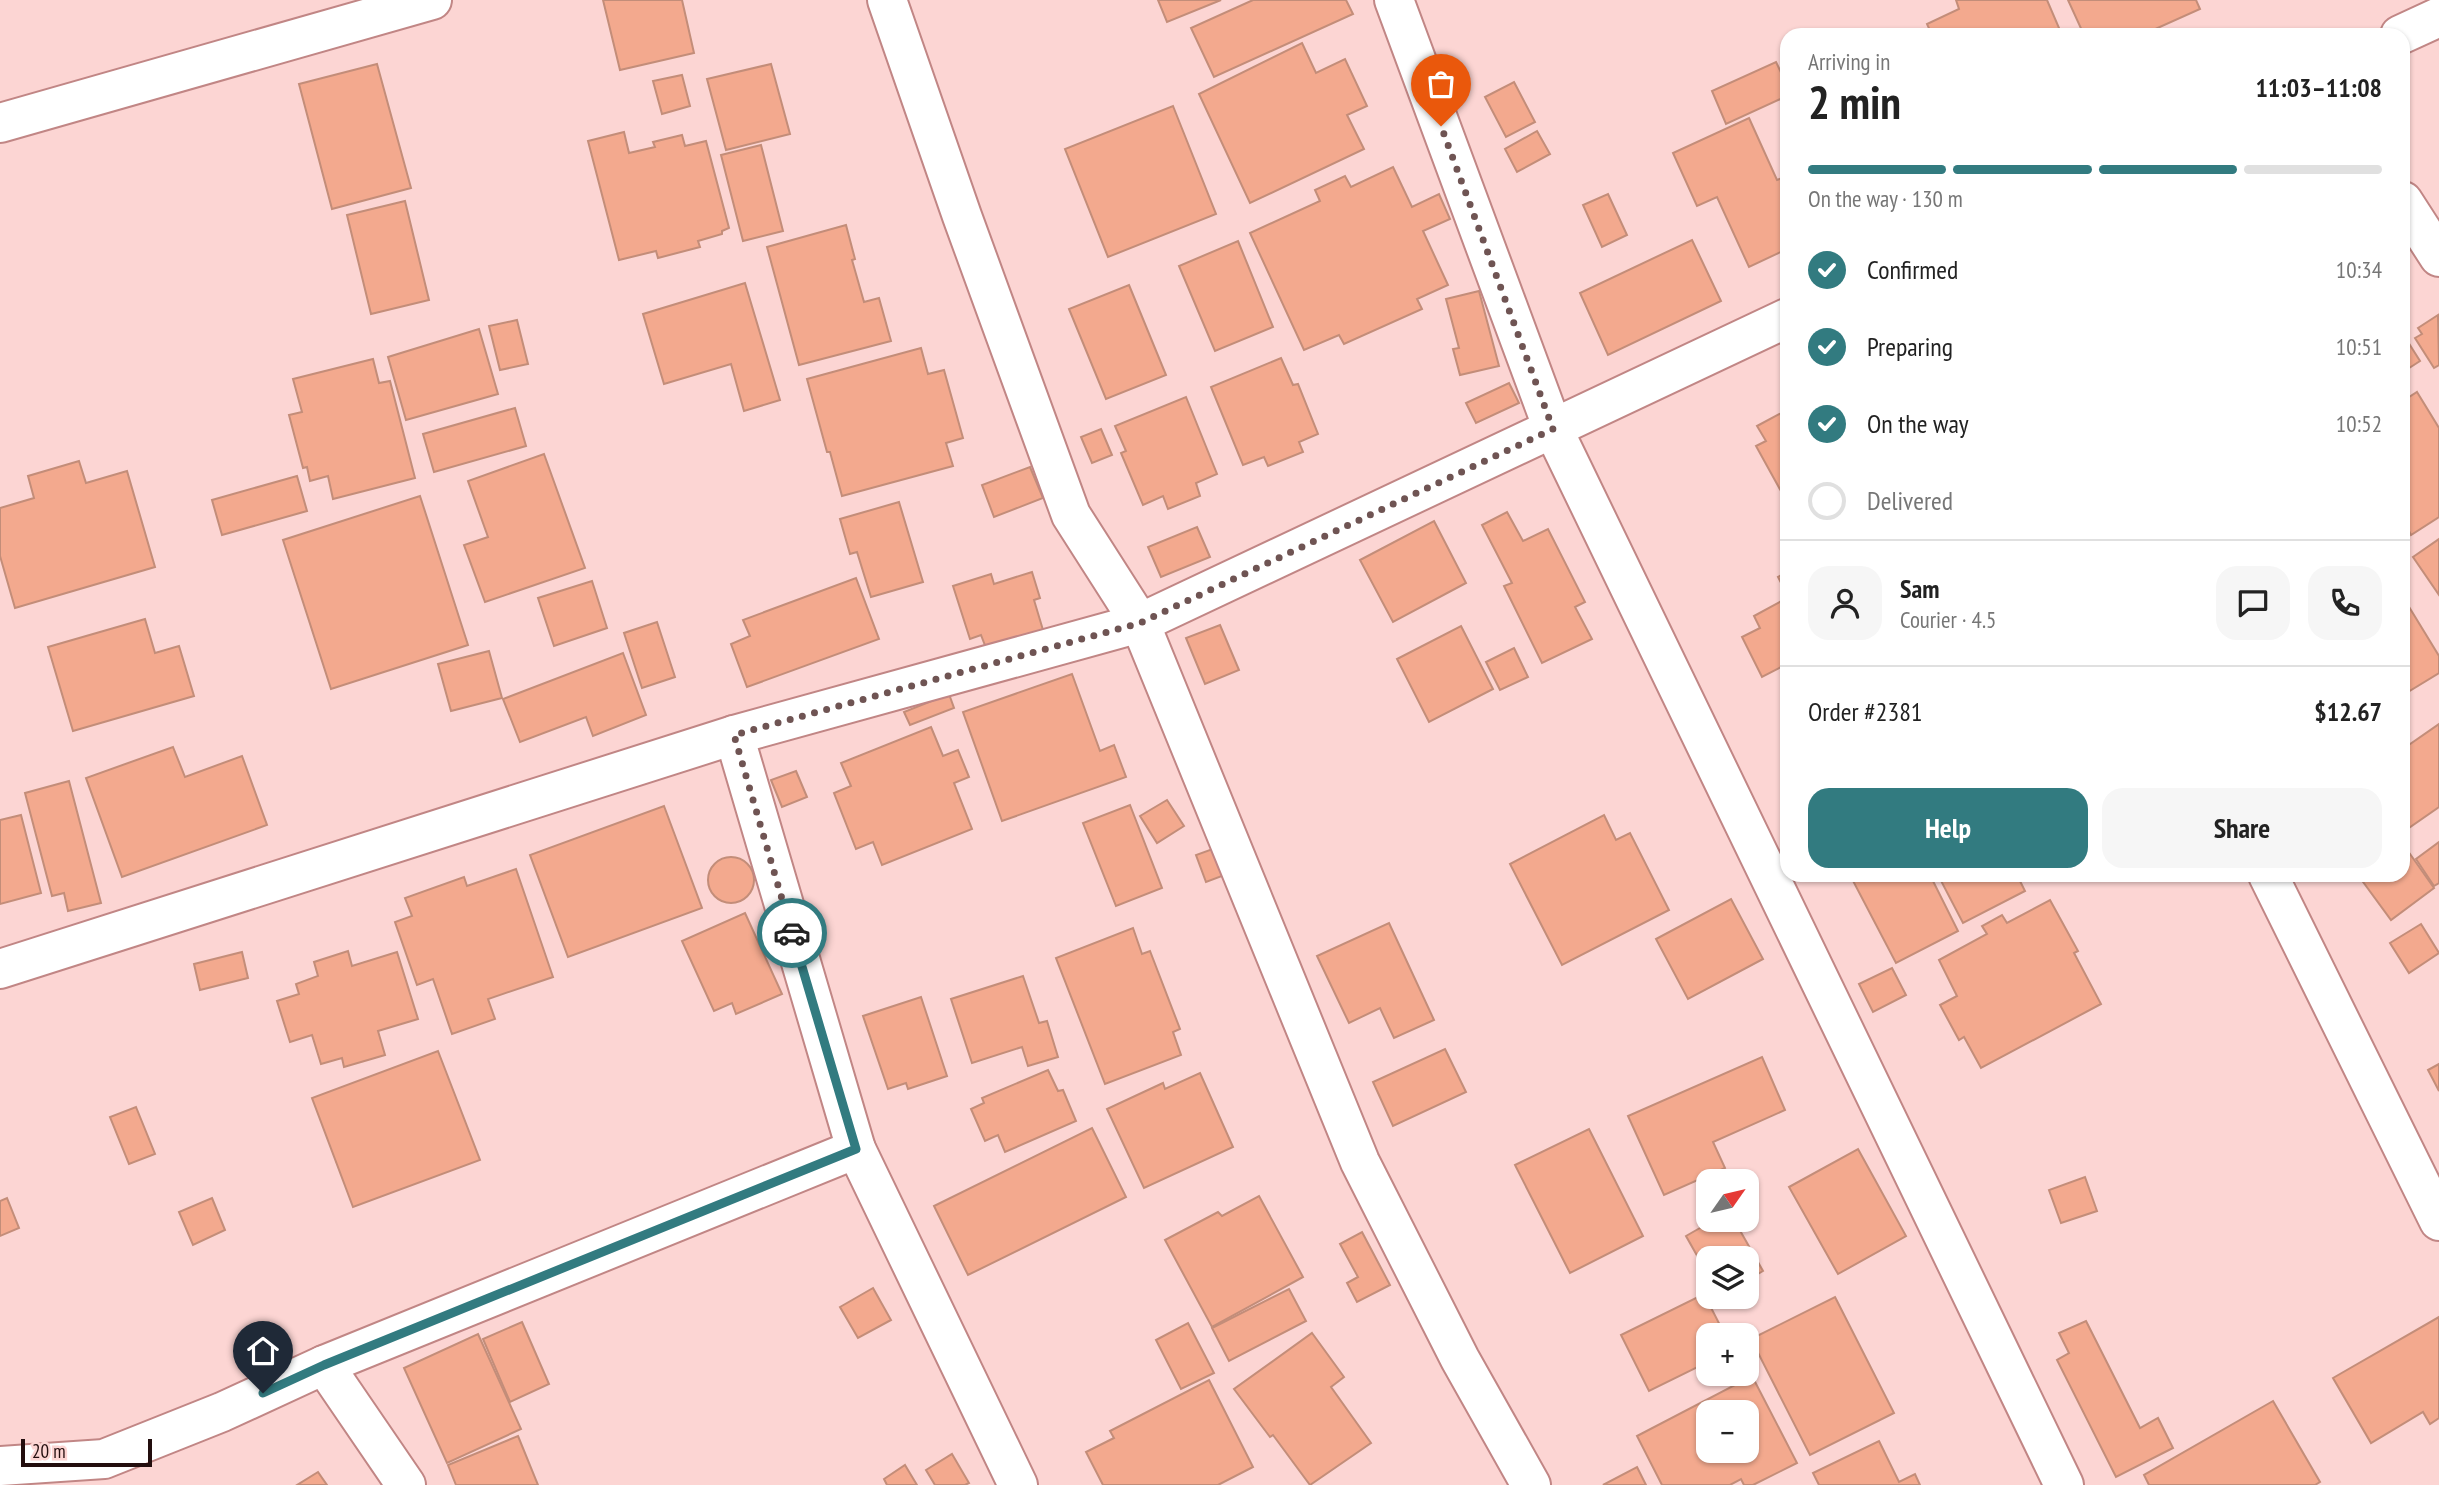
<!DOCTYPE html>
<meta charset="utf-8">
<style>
:root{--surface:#fff;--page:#f6f6f6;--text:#222;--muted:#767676;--line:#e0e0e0;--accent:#327b80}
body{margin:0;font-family:"PT Sans Narrow",sans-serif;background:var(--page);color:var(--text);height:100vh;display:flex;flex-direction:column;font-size:26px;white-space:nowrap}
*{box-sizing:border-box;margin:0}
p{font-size:23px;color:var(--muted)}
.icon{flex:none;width:38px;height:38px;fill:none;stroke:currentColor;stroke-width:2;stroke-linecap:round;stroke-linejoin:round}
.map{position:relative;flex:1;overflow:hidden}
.drawer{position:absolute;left:1780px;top:28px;width:630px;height:854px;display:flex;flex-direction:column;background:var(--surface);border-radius:21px;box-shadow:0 2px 5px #0004}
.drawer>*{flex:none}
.needle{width:46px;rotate:56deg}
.controls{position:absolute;left:1696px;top:1169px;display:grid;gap:14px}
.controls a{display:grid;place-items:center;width:63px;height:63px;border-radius:14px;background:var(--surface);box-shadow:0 2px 5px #0004;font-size:35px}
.scale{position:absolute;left:21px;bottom:18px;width:131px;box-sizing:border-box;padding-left:7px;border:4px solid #230e0e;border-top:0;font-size:19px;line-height:24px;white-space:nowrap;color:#230e0e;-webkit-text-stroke:5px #fcd5d3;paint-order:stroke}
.pin{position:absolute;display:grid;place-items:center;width:60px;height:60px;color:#fff;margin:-72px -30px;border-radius:50% 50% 50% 0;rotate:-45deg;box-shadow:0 0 7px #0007}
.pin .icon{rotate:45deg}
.courier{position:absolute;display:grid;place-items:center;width:70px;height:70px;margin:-35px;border:5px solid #327b80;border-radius:50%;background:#fff;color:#222;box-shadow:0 2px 9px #0007}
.summary em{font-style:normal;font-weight:700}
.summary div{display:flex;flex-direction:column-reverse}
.summary{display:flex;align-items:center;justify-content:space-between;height:119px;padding:0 28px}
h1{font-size:46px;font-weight:700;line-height:52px}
.bar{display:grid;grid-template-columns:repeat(4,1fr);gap:10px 7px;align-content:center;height:84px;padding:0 28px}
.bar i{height:9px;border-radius:5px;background:var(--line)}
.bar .current{background:var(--accent)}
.bar p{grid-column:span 4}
.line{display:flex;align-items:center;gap:18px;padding:0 28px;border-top:2px solid var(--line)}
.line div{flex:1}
.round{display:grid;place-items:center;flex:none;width:74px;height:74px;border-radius:21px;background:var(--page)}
ol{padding:0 28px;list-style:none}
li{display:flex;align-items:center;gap:21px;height:77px}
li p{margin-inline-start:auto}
li .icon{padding:7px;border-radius:50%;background:var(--accent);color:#fff;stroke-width:4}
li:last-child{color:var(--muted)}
li i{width:38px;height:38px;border:4px solid var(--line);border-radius:50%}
.button{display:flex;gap:14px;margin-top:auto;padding:14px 28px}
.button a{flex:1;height:80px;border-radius:21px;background:var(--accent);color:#fff;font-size:28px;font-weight:700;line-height:80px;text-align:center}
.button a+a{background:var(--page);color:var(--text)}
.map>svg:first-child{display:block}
.building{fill:#f3a98e;stroke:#c38d79;stroke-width:2;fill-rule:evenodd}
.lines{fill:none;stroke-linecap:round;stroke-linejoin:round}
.minor-casing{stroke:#c18685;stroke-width:42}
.minor{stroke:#fff;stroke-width:38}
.done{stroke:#6f5453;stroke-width:7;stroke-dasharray:0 12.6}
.route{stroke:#327b80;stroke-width:9}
</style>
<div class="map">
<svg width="2439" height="1485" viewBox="0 0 2439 1485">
<rect width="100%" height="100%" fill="#fcd5d3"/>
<!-- building -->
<g class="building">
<path d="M603,0H682L694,53L620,70Z"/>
<path d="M1158,0H1221L1167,22Z"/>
<path d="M1253,0H1346L1353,14L1214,77L1191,28Z"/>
<path d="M1956,0H2047L2062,35H1932L1927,24L1959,9Z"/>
<path d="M2068,0H2196L2200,9L2142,35H2084Z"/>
<path d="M1302,43L1316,73L1345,59L1367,106L1347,115L1364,149L1250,203L1199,94Z"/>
<path d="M1776,62L1787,85V96L1726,124L1712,91Z"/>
<path d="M377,64L411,188L332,209L299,84Z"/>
<path d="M771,64L790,134L726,150L707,79Z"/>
<path d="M682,75L690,106L662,114L653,81Z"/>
<path d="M1514,82L1535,122L1506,137L1485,97Z"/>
<path d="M1173,106L1216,214L1108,257L1065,149Z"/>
<path d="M1749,118L1777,180L1787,176V249L1749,267L1717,197L1697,206L1673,153Z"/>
<path d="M1537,131L1550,154L1517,172L1505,149Z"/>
<path d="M624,132L629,153L655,147L653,142L682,135L685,146L706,141L729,228L722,231V234L698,241L700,247L658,258L656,251L619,260L588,141Z"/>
<path d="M761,145L783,231L743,241L721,155Z"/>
<path d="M1393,167L1412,207L1439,194L1450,219L1423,231L1448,285L1417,299L1422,309L1344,344L1339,335L1304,350L1250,233L1320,201L1315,190L1345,176L1351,187Z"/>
<path d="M1608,194L1627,235L1602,247L1583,205Z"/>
<path d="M405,201L429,300L371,314L347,215Z"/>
<path d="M846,225L855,259L852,260L864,302L879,298L891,341L799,365L767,247Z"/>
<path d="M1692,240L1721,301L1608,355L1580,293Z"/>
<path d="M1238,241L1273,327L1215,351L1179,266Z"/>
<path d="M745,283L780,400L744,411L731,364L664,384L643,314Z"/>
<path d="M1129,285L1166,375L1106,399L1069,309Z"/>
<path d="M1479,291L1499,366L1460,375L1453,349L1459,348L1446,299Z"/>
<path d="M2438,315L2439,365L2434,368L2415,338L2422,334L2418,328Z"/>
<path d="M517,320L528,364L500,370L489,326Z"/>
<path d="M479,329L498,394L406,420L388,357Z"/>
<path d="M2403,334L2420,361L2403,372Z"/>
<path d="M921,348L928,374L944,370L963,438L946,443L953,466L842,496L830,452H827L807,379Z"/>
<path d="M1281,358L1293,385L1298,384L1318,434L1299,442L1303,452L1268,466L1264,457L1243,465L1211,387Z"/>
<path d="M373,359L379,383L390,381L415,478L333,499L328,476L310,481L307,467L303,468L289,415L302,412L293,379Z"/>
<path d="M1509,383L1519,403L1476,423L1466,403Z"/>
<path d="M2417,392L2439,428V517L2411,535L2408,529L2403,533V401Z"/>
<path d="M1186,397L1217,474L1196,483L1200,496L1168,509L1163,496L1143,505L1121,453L1126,451L1115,426Z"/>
<path d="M515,408L526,446L434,472L423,434Z"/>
<path d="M1787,410V502L1756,446L1766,441L1757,426Z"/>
<path d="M1101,429L1112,455L1092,463L1081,437Z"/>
<path d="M544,454L585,568L485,602L464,545L488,537L468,481Z"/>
<path d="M79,461L86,483L127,471L155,567L15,608L0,556V508L34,498L28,476Z"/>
<path d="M1030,467L1043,498L994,517L982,485Z"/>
<path d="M297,476L307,511L222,535L212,500Z"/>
<path d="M420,496L468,645L331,689L283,540Z"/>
<path d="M899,502L923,582L871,597L857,552L850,554L840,519Z"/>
<path d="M1507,512L1523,541L1548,529L1585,602L1575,607L1592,639L1542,663L1504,586L1512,583L1482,525Z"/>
<path d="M1434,521L1466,583L1393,622L1360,560Z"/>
<path d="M1197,527L1210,557L1161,577L1148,547Z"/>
<path d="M2439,539V595L2413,557Z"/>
<path d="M1032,572L1040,598L1034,600L1043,630L986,648L981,635L970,639L953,586L991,574L994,584Z"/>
<path d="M1787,572V594L1778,577Z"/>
<path d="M856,578L879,639L747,687L731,644L750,636L743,620Z"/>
<path d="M592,581L607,628L554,646L538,598Z"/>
<path d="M2403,597L2439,656V673L2403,695Z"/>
<path d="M1787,598V664L1762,677L1742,637L1760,628L1754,616Z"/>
<path d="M145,619L155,653L179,646L194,696L73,731L48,647Z"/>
<path d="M657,622L675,677L642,688L624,633Z"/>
<path d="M1220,625L1239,670L1205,684L1186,638Z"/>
<path d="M1461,626L1493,689L1429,722L1397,659Z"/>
<path d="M1514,648L1528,677L1500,690L1486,662Z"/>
<path d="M489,651L502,698L451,711L438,664Z"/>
<path d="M623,653L646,715L593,736L586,717L520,742L503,699Z"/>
<path d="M1072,674L1100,751L1114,745L1126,777L1002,821L963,712Z"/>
<path d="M949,694L954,708L910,725L904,712Z"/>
<path d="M2439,724V807L2403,832V749Z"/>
<path d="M931,727L943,756L958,750L969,777L954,783L972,829L882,865L873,842L856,849L834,793L851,786L841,763Z"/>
<path d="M173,747L185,777L242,756L267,825L122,877L86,778Z"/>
<path d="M796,771L807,797L782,807L771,780Z"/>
<path d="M69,781L101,903L68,911L64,893L52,896L25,793Z"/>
<path d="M1167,800L1184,826L1157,843L1140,816Z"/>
<path d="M1130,805L1162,888L1116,906L1083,823Z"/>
<path d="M664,806L702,908L568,957L530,855Z"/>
<path d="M21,815L41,893L0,904V820Z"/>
<path d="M1604,815L1616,840L1630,833L1669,910L1562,965L1510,864Z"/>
<path d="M2439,842V883L2434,886L2416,859Z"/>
<path d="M2403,844L2434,888L2391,920L2358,875H2403Z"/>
<path d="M1221,846L1230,873L1206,882L1196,855Z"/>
<circle cx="731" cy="880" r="23"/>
<path d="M516,869L553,977L488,999L495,1019L452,1034L433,979L417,985L395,922L412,916L405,898L464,877L467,886Z"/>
<path d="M1855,875H1930L1958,931L1896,963L1851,877Z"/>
<path d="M1938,875H2017L2025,891L1963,923Z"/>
<path d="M1731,899L1763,959L1688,999L1656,939Z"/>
<path d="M2050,900L2078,951L2074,953L2101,1004L1981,1068L1964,1037L1959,1040L1940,1005L1957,996L1939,960L1987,934L1982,926L2002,915L2007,923Z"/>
<path d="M745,913L782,994L736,1014L732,1003L714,1011L682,941Z"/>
<path d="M1389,923L1434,1020L1394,1038L1380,1008L1349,1023L1317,956Z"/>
<path d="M2421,924L2439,953L2409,973L2390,943Z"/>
<path d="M1133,928L1142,954L1150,951L1180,1029L1173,1032L1181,1055L1105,1084L1056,958Z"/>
<path d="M348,951L352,966L397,952L418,1019L378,1031L385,1055L344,1067L342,1058L321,1064L312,1035L290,1042L277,1001L299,994L296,984L318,976L314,962Z"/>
<path d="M242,952L248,978L200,990L194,964Z"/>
<path d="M1892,968L1906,995L1873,1012L1859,984Z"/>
<path d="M1023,976L1039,1023L1047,1021L1058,1057L1028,1066L1022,1047L972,1063L951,999Z"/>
<path d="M921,997L947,1076L908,1089L906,1083L888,1089L863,1016Z"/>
<path d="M1445,1049L1466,1092L1393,1126L1373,1082Z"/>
<path d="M438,1051L480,1160L353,1207L312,1098Z"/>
<path d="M1762,1057L1785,1110L1713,1142L1725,1168L1664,1195L1628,1116Z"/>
<path d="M2439,1064V1091L2428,1070Z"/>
<path d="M1048,1070L1058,1091L1063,1090L1076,1121L1005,1152L998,1135L985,1141L971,1109L984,1103L982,1098Z"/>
<path d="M1200,1073L1233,1147L1144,1188L1107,1109L1163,1083L1165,1089Z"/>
<path d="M136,1107L155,1154L129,1164L110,1117Z"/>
<path d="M1092,1128L1126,1197L968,1275L934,1206Z"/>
<path d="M1589,1129L1643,1236L1570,1273L1515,1165Z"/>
<path d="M1858,1149L1906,1236L1838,1274L1789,1187Z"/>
<path d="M2085,1177L2097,1211L2061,1223L2049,1190Z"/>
<path d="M1259,1196L1303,1277L1212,1327L1165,1240L1218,1212L1222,1216Z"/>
<path d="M7,1198L19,1228L0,1236V1201Z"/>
<path d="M212,1198L225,1230L193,1245L179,1212Z"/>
<path d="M1714,1220H1734L1763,1271L1746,1281V1258H1708V1275L1686,1236Z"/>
<path d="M1362,1232L1390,1285L1357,1302L1347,1283L1358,1277L1340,1244Z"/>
<path d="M873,1288L891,1320L858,1338L840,1307Z"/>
<path d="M1289,1289L1306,1321L1229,1361L1212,1328Z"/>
<path d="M1704,1294L1725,1335H1708V1362L1649,1391L1621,1335Z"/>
<path d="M1835,1297L1894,1413L1810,1455L1751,1339Z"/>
<path d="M2439,1317V1418L2430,1424L2423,1412L2371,1443L2333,1378Z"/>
<path d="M2086,1321L2140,1428L2158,1418L2173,1448L2116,1477L2057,1360L2069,1353L2059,1333Z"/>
<path d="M522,1322L549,1384L510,1402L483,1339Z"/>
<path d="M1188,1323L1214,1373L1181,1389L1156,1340Z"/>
<path d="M1312,1333L1344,1377L1331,1387L1371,1443L1310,1485L1273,1435L1270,1437L1234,1389Z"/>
<path d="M478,1334L521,1429L447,1463L404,1368Z"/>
<path d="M1752,1376L1797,1463L1753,1485H1744L1741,1479L1730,1485H1662L1637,1436ZM1708,1412H1746V1451H1708Z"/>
<path d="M1209,1380L1253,1467L1218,1485H1103L1086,1452L1114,1438L1110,1431Z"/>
<path d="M2273,1401L2320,1482L2315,1485H2149L2144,1475Z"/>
<path d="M518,1436L538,1485H456L448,1465Z"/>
<path d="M1879,1441L1899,1482L1915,1474L1920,1485H1819L1813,1473Z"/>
<path d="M952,1454L969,1483L965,1485H935L926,1470Z"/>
<path d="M905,1465L917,1485H887L884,1479Z"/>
<path d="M1637,1467L1646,1485H1603Z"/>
<path d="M318,1472L327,1485H297Z"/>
</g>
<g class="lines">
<defs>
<g id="minor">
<path d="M887,0L962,216L1071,515L1140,623L1360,1162L1460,1359L1531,1485"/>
<path d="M1394,0L1553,429L2064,1485"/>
<path d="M2400,35L2439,17"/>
<path d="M0,123L432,0"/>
<path d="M2403,201L2439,257"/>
<path d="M734,735L856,1149L1018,1485"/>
<path d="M2268,875L2439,1221"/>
<path d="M0,969L734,735L1140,623L1787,318"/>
<path d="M324,1365L406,1485"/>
<path d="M0,1466L104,1459L222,1412L324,1365L856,1149"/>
</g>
</defs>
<!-- minor casing -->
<use href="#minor" class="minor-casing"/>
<!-- minor -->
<use href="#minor" class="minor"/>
</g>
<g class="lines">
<!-- done -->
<path class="done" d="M792,933L734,735L1140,623L1553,429L1441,126"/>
<!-- route -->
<path class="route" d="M263,1393L324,1365L856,1149L792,933"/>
</g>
</svg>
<div class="controls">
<a><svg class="needle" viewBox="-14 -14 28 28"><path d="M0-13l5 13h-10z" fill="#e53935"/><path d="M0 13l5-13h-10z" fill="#767676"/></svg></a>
<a><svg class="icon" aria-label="layers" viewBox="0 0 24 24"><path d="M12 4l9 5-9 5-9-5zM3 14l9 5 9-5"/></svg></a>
<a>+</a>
<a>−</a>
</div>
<div class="scale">20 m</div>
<div class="pin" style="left:1441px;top:126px;background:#ea580c"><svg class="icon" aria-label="bag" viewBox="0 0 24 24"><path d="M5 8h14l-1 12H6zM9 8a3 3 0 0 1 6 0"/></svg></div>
<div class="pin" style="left:263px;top:1393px;background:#1f2937"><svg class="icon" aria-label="home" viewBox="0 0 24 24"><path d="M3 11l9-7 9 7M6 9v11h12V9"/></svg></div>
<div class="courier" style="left:792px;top:933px"><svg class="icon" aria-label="car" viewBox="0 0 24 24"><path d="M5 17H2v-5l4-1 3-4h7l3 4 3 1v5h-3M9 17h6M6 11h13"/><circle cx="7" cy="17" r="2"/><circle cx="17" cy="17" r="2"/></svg></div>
<section class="drawer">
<div class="summary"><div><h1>2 min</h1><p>Arriving in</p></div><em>11:03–11:08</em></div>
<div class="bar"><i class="current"></i><i class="current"></i><i class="current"></i><i></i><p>On the way · 130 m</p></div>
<ol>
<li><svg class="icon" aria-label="check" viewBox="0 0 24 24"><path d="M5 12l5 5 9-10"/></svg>Confirmed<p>10:34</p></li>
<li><svg class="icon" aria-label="check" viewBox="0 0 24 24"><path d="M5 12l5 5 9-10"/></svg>Preparing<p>10:51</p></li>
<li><svg class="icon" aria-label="check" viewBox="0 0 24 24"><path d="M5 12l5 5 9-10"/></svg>On the way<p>10:52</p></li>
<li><i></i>Delivered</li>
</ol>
<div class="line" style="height:126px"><a class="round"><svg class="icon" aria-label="person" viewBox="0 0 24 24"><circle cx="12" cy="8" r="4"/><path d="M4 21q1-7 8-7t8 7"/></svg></a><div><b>Sam</b><p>Courier · 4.5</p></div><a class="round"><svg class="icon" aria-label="chat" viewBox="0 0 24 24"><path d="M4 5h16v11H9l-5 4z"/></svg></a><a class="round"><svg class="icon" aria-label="phone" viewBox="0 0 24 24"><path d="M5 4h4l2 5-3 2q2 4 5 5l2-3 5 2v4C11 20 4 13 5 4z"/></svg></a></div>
<div class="line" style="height:91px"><div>Order #2381</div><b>$12.67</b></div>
<div class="button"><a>Help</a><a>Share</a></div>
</section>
</div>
